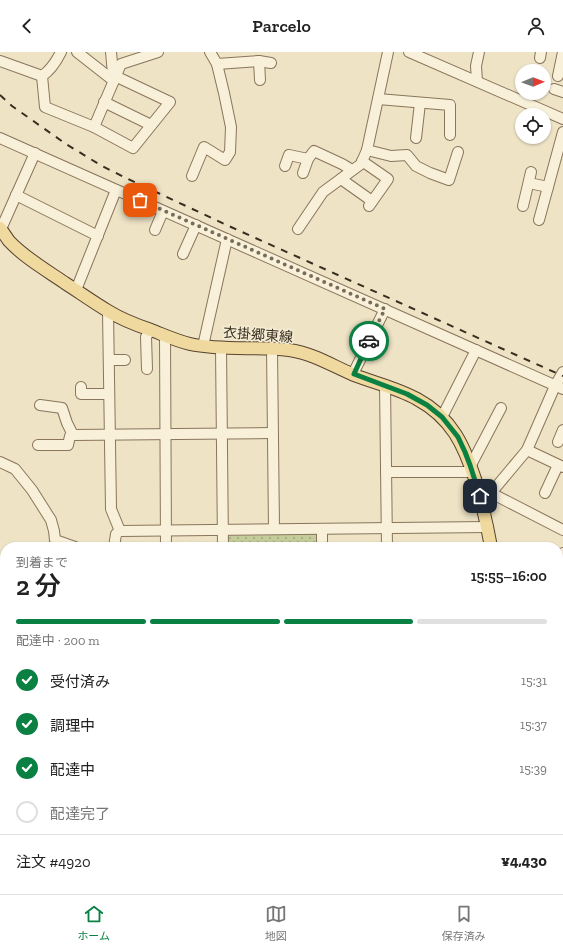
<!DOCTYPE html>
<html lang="ja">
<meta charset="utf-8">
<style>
:root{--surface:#fff;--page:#f2f2f2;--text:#222;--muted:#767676;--line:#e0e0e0;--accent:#0b8043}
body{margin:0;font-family:"Zilla Slab","Noto Sans JP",serif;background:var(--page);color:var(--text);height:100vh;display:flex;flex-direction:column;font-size:15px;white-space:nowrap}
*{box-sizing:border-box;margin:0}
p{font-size:13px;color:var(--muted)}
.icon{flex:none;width:22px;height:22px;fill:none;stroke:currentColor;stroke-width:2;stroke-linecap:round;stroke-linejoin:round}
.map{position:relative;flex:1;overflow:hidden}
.details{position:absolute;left:0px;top:490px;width:563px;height:352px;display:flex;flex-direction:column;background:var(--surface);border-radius:16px 16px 0 0;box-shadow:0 1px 3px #0004}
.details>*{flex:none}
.needle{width:26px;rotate:89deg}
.fabs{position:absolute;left:515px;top:12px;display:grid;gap:8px}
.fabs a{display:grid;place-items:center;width:36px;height:36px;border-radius:50%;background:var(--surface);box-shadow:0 1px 3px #0004;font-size:20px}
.pin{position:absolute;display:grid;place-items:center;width:34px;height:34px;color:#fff;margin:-17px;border-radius:8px;box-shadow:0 2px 6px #0006}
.courier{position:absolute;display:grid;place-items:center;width:40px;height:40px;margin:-20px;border:3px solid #0b8043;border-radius:50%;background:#fff;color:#222;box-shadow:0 1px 5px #0007}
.head em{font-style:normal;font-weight:600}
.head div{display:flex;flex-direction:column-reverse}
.head{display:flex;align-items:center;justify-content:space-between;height:68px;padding:0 16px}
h1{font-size:26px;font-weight:600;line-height:30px}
.bar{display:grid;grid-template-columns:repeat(4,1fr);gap:6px 4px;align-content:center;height:48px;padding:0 16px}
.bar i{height:5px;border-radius:3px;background:var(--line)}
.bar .active{background:var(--accent)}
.bar p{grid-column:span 4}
.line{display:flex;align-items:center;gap:10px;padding:0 16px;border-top:1px solid var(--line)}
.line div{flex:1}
ol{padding:0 16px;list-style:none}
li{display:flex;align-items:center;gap:12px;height:44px}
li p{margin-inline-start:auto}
li .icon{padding:4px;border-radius:50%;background:var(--accent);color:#fff;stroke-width:4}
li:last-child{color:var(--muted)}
li i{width:22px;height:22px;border:2px solid var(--line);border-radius:50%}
header{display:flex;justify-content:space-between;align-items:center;height:52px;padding:0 16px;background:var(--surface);font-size:18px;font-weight:600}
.tabs{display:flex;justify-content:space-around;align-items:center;height:56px;border-top:1px solid var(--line);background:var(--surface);font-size:11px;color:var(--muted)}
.tabs a{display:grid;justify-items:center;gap:2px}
.tabs .active{color:var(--accent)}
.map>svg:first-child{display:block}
.green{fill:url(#green-dots)}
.water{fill:#a7c1ba;stroke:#6e9088}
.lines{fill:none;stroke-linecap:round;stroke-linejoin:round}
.minor-casing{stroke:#89755c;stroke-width:12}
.major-casing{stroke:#574330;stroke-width:14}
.minor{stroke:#f8f0d9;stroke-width:10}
.major{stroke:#f0d99e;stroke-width:12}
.rail{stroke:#392d1f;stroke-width:2;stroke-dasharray:7 7;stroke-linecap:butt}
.done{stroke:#786d59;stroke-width:4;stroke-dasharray:0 7.2}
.route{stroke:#0b8043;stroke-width:5}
.labels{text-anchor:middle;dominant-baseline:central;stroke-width:3;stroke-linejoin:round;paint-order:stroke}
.street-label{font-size:14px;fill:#392d1f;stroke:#f5edd5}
</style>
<header><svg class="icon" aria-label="back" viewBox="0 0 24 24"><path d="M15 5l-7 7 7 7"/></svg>Parcelo<svg class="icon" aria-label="person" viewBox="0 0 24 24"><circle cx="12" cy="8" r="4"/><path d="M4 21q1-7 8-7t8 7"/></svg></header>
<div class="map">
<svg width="563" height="842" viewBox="0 0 563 842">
<defs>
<pattern id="green-dots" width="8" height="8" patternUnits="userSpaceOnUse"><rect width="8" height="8" fill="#c4cc99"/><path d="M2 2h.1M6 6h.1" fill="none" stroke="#a0a67c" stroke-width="1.8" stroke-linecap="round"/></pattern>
</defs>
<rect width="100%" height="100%" fill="#eee3c5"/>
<!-- green -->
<g class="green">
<path d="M319,482V495H227L226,484Z"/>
<path d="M558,745L563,746V785L558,784Z"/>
</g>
<!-- water -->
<path class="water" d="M5,812V837H281L324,842H0V813Z"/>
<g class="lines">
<defs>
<g id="minor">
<path d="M77,0L114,29"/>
<path d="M210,0L217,12L259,9L271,11"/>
<path d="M409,0L563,67"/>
<path d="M540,6L541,0"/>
<path d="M0,9L42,24C51,18 56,10 61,0"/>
<path d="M259,9L260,28"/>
<path d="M42,24L45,55L94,75L133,96L170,50L115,24L113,22L111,0"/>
<path d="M558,24L563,0"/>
<path d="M477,29L476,14L479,0"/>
<path d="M554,37L563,40"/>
<path d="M378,47L450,53V83"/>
<path d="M104,50L151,73"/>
<path d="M94,75L121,12L158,0"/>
<path d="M0,86L563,337"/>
<path d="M416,86L420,51"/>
<path d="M367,98L391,104L407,103L416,114L430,121L449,128L458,100"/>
<path d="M362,109L388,127L369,154"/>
<path d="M285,114L289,103L308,107"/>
<path d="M303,121L308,107L314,99L342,112L352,118"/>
<path d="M192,124L204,95L225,108L230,100L231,75L224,41L217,12"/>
<path d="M341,127L372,149"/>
<path d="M529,131L548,135"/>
<path d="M16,143L98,184"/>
<path d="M523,154L531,120"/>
<path d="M539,168L563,80"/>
<path d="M1,177L35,101"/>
<path d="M298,177L323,140L361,112L367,98L388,0"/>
<path d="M155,178L163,159"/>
<path d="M183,202L196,173"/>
<path d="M76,238L116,138"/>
<path d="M108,259L111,457L120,479L488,475"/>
<path d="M165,284L166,495"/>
<path d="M203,294L227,187"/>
<path d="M221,296L223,495"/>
<path d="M272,296L274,477"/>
<path d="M109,308H125"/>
<path d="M147,317L146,285L150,278"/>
<path d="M353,322L385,257"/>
<path d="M385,333L387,495"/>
<path d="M81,335V342H109"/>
<path d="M40,353L62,356L67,371L73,383"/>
<path d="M442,365L476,298"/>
<path d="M558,390L563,378"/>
<path d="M38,393H68L70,384L73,383L272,381"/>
<path d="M527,398L563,415"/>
<path d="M0,410L15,417L32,438L51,468L54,479L55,488L75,495"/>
<path d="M471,413L501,356"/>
<path d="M386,420H472"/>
<path d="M491,441L563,478"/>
<path d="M545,441L558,413"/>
<path d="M480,444L491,441L527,398L555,334L563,320"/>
<path d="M114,495L116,482L120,479"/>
<path d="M322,495V477"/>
<path d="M558,512L563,501"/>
<path d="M0,596L5,586"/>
<path d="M558,600L563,602"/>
<path d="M558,672L563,662"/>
<path d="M0,700H5"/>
<path d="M0,727L1,723H5"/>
<path d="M558,741L563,742"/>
<path d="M0,755L5,757"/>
<path d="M505,837L514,842"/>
<path d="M546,837L550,842"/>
</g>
<g id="major">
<path d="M0,176C3,180 6,185 9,189C25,206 46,218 65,231C79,240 93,250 108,259C121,267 136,273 151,278C164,283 177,289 190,292C223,299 256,294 289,298C312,301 333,314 354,323C375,331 397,336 417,347C452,366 464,393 476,430C482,451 487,473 491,495"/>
<path d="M0,625L5,626"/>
<path d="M0,634L5,635"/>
<path d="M558,825L563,827"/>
</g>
</defs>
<!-- minor casing -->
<use href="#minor" class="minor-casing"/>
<!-- major casing -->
<use href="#major" class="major-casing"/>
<!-- minor -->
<use href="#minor" class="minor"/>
<!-- major -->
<use href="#major" class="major"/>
<!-- rail -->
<path class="rail" d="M0,43L12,54L66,92L102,114L126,126L231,175L563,324"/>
</g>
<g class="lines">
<!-- done -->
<path class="done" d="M140,148L385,257L369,289"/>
<!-- route -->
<path class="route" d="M369,289L354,322L407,342L427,353L442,365L458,385L465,400L470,413L480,444"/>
</g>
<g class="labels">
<!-- street labels -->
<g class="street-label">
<text transform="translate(258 283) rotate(4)">衣掛郷東線</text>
</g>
</g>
</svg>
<div class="fabs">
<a><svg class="needle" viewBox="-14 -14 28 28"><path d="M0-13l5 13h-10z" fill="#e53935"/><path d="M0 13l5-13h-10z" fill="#767676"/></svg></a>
<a><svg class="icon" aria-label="locate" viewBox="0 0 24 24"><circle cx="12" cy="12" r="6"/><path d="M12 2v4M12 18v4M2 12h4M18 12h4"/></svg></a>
</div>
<div class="pin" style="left:140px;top:148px;background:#ea580c"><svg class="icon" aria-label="bag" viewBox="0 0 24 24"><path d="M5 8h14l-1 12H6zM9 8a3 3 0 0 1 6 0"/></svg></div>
<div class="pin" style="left:480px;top:444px;background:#1f2937"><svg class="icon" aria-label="home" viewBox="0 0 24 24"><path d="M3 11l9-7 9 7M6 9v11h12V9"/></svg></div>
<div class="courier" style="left:369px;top:289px"><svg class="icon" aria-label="car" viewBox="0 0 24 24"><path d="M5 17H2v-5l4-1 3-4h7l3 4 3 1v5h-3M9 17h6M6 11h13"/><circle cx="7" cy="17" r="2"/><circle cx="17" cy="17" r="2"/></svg></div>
<section class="details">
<div class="head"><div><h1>2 分</h1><p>到着まで</p></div><em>15:55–16:00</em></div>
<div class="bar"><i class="active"></i><i class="active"></i><i class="active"></i><i></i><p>配達中 · 200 m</p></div>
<ol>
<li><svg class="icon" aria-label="check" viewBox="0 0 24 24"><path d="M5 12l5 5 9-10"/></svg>受付済み<p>15:31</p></li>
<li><svg class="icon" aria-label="check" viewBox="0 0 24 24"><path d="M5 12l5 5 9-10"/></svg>調理中<p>15:37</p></li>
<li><svg class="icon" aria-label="check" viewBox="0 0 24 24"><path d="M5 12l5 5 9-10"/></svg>配達中<p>15:39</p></li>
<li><i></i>配達完了</li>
</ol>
<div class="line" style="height:52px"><div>注文 #4920</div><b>¥4,430</b></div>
</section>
</div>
<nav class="tabs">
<a class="active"><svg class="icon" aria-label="home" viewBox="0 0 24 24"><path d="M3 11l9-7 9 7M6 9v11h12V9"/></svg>ホーム</a>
<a><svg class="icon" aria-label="map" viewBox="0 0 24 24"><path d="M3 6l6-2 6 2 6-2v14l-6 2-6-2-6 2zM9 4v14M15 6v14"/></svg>地図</a>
<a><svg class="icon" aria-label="saved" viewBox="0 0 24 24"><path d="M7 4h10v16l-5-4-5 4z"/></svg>保存済み</a>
</nav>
